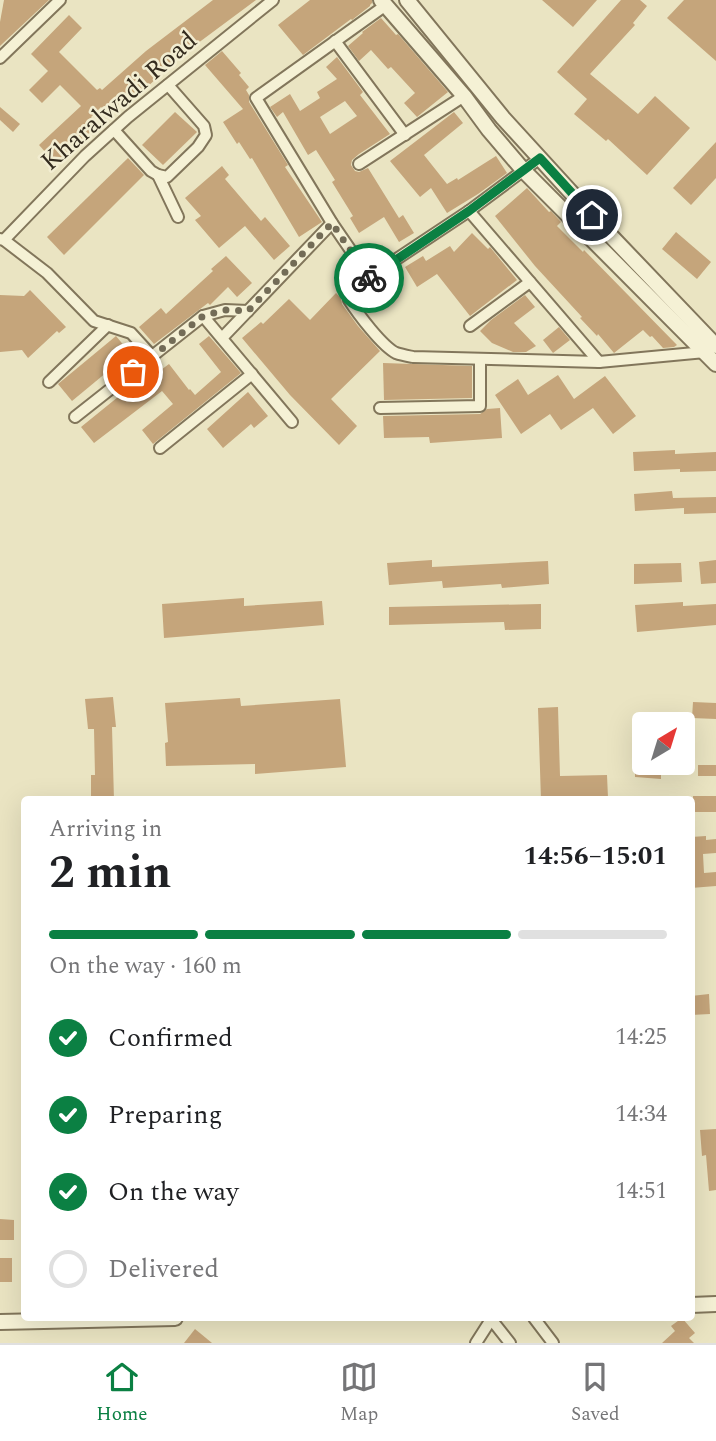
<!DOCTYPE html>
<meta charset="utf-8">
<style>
:root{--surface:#fff;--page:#f2f2f2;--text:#202124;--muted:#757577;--line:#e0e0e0;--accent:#0b8043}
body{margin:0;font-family:Spectral,serif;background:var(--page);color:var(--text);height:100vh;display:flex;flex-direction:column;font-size:26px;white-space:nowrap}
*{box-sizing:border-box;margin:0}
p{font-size:23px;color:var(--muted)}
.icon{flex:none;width:38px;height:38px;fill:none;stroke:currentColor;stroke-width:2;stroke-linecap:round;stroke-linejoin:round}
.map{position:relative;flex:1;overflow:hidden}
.panel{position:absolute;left:21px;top:796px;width:674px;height:525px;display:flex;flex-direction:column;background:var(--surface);border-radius:7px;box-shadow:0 7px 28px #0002}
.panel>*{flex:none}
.needle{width:46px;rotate:38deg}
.tools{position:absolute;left:632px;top:712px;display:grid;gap:14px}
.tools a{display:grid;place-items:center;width:63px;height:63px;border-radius:7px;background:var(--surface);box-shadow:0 7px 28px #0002;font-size:35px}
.pin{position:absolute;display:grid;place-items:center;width:60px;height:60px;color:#fff;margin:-30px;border:4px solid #fff;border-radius:50%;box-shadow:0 2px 7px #0007}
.courier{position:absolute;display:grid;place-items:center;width:70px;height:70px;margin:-35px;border:5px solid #0b8043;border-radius:50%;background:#fff;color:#222;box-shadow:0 2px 9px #0007}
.overview em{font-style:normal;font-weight:700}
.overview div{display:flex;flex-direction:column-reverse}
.overview{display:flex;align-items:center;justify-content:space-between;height:119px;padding:0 28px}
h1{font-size:46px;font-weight:700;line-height:52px}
.bar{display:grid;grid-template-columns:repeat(4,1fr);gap:10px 7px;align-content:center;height:84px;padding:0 28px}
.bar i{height:9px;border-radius:5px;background:var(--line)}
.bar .on{background:var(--accent)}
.bar p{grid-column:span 4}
ol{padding:0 28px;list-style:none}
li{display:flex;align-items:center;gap:21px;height:77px}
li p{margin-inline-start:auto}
li .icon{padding:7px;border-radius:50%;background:var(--accent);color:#fff;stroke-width:4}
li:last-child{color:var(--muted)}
li i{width:38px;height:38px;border:4px solid var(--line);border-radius:50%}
.tabs{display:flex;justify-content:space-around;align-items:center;height:98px;border-top:2px solid var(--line);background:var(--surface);font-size:19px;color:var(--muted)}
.tabs a{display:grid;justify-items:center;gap:4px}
.tabs .on{color:var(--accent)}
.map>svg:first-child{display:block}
.building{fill:#c5a57b;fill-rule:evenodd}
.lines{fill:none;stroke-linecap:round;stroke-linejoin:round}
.minor-casing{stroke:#82765b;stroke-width:14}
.tertiary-casing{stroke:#82765b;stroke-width:18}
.minor{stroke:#f5f1d5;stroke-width:10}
.tertiary{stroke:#f5f1d5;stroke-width:14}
.done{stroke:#736c57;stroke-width:7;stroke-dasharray:0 12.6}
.route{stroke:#0b8043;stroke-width:9}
.labels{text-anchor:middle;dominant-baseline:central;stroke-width:5;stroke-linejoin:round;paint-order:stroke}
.street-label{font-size:26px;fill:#332b1e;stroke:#f2edd1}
</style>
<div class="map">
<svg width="716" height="1343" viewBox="0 0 716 1343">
<rect width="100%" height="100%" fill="#eae4c2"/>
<!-- building -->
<g class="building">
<path d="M4,0H49L0,46V22Z"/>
<path d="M213,0H256L186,52L155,78L156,79L131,101L127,96L109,114L101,107L91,117L98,125L55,163L39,145L81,106L60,85L42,103L29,90L48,71L31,54L69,15L82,28L59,52L97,90L100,88L102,90L146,51Z"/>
<path d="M310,0H372V3L370,5V6L352,20L351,19L303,55L278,25Z"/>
<path d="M542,0H597L573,27Z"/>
<path d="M621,0H640L647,6L633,23L635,25L590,74L638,114L655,96L690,128L647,175L608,139L606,141L574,114L587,99L557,72Z"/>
<path d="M684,0H716V61L667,18Z"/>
<path d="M381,18L396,35L398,34L448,92L417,117L404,103L415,93L391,67L388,69L371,50L359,61L348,46L363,33L362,32Z"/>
<path d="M222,51L241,73L239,75L249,87L246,90L249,95V102L288,165L285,167L322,222L299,237L252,158L250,159L239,142L237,144L223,122L243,109L205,65Z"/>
<path d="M337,57L363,92L360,95L390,134L359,154L352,160L351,165L355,171L359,172L368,168L399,218L403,215L414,233L399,242L384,217L359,233L350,218L353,216L332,182L335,180L316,150L308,155L283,112L277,117L270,107L290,94L300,111L320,98L317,92L337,79L326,67ZM345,101L357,116L330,134L320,117Z"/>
<path d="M0,107L20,124L13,132L0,120Z"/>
<path d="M175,112L197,132L163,165L142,145Z"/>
<path d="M454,112L463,123L424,155L447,184L457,178L458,180L496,156L507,173L478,194L447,213L431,188L420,197L390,161Z"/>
<path d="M716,142V178L691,205L673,188Z"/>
<path d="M128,158L144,175L64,255L47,237Z"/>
<path d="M222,166L229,175L225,179L261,221L265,217L290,246L274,260L245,226L219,248L195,220L201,216L185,198Z"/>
<path d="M527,188L549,212L551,211L561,222L557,226L583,252L584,250L677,345L674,347L663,348L652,336L650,337L643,330L614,353L598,334L597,336L580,318L582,317L535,266L495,216Z"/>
<path d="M676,232L711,262L697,279L662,249Z"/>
<path d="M472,233L488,249L490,247L517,280L470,316L437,274L417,287L405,267L423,256L426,261L450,246L454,252Z"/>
<path d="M226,256L252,283L237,297L228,287L210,305L208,303L154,344L139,327L161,308L166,314L213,271L211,269Z"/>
<path d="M374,288L384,301L368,313L358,299Z"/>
<path d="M30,290L66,327L59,333L57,331L28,358L22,350L0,352V295L24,296Z"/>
<path d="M336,293L341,298L342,304L358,326L380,351L331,399L357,426L339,445L290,395L242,338L261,322L263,324L289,299L310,320Z"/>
<path d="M525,295L535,307L514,323L536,346L526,352H513L492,343L480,331L491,320Z"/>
<path d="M559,327L570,340L553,353L543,340Z"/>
<path d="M116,336L130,353L72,401L58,384Z"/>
<path d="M209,336L241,373L153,444L142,430L173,404L162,391L94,443L81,427L139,380L142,384L169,364L189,390L190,389L195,395L221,372L199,344Z"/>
<path d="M383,363L472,366V398L384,400Z"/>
<path d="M558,375L574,399L605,376L636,416L613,434L593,408L561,430L550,414L521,434L495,395L518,379L528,395Z"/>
<path d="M248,392L268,416L254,428L251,424L223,448L207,429Z"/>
<path d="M500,408L502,438L430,443L429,437L384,438L383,416L480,414L487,409Z"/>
<path d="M675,450V454L716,452V471L680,472V469L634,471L633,452Z"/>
<path d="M672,491L673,498L716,497V513L684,514V508L635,511L634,494Z"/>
<path d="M432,560V567L548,561L549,584L502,588L501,584L443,588L442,581L389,585L387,563Z"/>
<path d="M716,560V583L701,584L699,562Z"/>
<path d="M681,563L682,582L634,584V564Z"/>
<path d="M244,598V606L322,601L324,625L164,638L162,604Z"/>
<path d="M683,602V606L716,604V625L637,632L635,605Z"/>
<path d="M541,604V629L505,630L504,622L389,625V607Z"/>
<path d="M113,697L116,727H112L114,800H91V775H95L94,729H88L85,699Z"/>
<path d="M240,698L241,706L340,699L346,767L255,774V764L166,766L165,743L168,742L165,703Z"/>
<path d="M693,702L716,703V719L692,718Z"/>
<path d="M558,707L560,776L607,775L608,798L541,800L538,708Z"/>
<path d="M635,764L661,766V779L635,777Z"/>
<rect x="698" y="765" width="18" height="11"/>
<rect x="693" y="796" width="23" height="16"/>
<path d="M706,836V840L716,839V853L703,854L704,873L716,872V886L691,888V837Z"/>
<path d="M709,994L710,1014L691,1015V996Z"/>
<path d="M716,1129V1190L709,1191L706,1155L702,1156L700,1130Z"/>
<path d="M0,1219L14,1220V1240H0Z"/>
<rect x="0" y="1258" width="12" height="24"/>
<path d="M682,1318L695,1333L689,1338L694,1343H662L675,1331L671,1326Z"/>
<path d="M195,1329L212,1343H184Z"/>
</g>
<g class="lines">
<defs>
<g id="minor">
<path d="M335,41L405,135"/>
<path d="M0,58L60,0"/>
<path d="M114,130L151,171L158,175L167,177L198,147L206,135L204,126L168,85"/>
<path d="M540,158L469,211L359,284L352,291L349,300C358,314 382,346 396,353C402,355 408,356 413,357L599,362L705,352L707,350"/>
<path d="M359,164L464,96"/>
<path d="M158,175L178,217"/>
<path d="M469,211L599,362"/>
<path d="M0,239L4,240L47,273L94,321L131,333L152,356"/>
<path d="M4,240L85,156L128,117L273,0"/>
<path d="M369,277L332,223L256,98L386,5"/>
<path d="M203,316L292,422"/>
<path d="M470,326L530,282"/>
<path d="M222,338L332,223"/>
<path d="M49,382L108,325"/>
<path d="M380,408L480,406V359"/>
<path d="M75,417L203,316L225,310L248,311"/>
<path d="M160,448L252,374"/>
<path d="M534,1318L553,1343"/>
<path d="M491,1319L510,1343"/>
<path d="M476,1343L492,1318"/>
</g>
<g id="tertiary">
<path d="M381,0L464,96L489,130L524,171L716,364"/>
<path d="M407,0L503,118L609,234L716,346"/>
<path d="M691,1305L716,1304"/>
<path d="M0,1322L175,1318"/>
</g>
</defs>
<!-- minor casing -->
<use href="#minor" class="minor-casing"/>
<!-- tertiary casing -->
<use href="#tertiary" class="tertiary-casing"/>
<!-- minor -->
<use href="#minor" class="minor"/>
<!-- tertiary -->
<use href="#tertiary" class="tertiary"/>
</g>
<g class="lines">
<!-- done -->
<path class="done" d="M133,372L203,316L225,310L248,311L332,223L369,278"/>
<!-- route -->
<path class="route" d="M369,278L469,211L540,158L592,215"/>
</g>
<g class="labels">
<!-- street labels -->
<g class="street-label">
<text transform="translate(119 101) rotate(-41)">Kharalwadi Road</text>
</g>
</g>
</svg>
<div class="tools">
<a><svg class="needle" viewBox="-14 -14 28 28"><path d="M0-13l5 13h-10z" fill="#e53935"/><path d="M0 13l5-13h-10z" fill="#757577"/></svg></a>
</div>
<div class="pin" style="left:133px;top:372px;background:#ea580c"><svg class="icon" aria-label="bag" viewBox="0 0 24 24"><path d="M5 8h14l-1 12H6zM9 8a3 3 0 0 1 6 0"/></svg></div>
<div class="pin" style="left:592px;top:215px;background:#1f2937"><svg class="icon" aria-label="home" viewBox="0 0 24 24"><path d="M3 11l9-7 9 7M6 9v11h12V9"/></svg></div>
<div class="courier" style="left:369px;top:278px"><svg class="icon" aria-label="bike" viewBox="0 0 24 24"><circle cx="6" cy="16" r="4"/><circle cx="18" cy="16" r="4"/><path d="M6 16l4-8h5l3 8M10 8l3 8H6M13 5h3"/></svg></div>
<section class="panel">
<div class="overview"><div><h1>2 min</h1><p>Arriving in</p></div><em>14:56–15:01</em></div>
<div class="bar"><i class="on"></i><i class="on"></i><i class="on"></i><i></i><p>On the way · 160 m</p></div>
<ol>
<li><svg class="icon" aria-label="check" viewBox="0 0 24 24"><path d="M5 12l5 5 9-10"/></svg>Confirmed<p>14:25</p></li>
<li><svg class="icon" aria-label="check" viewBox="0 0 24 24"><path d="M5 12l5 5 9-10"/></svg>Preparing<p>14:34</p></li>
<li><svg class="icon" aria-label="check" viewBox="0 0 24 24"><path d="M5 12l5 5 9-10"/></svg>On the way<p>14:51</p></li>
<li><i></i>Delivered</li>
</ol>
</section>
</div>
<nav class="tabs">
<a class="on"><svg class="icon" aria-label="home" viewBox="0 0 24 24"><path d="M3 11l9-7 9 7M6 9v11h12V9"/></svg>Home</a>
<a><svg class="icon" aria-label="map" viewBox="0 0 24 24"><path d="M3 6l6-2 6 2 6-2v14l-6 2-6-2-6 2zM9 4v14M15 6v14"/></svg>Map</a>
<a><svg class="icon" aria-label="saved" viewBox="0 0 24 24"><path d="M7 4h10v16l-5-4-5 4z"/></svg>Saved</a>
</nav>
